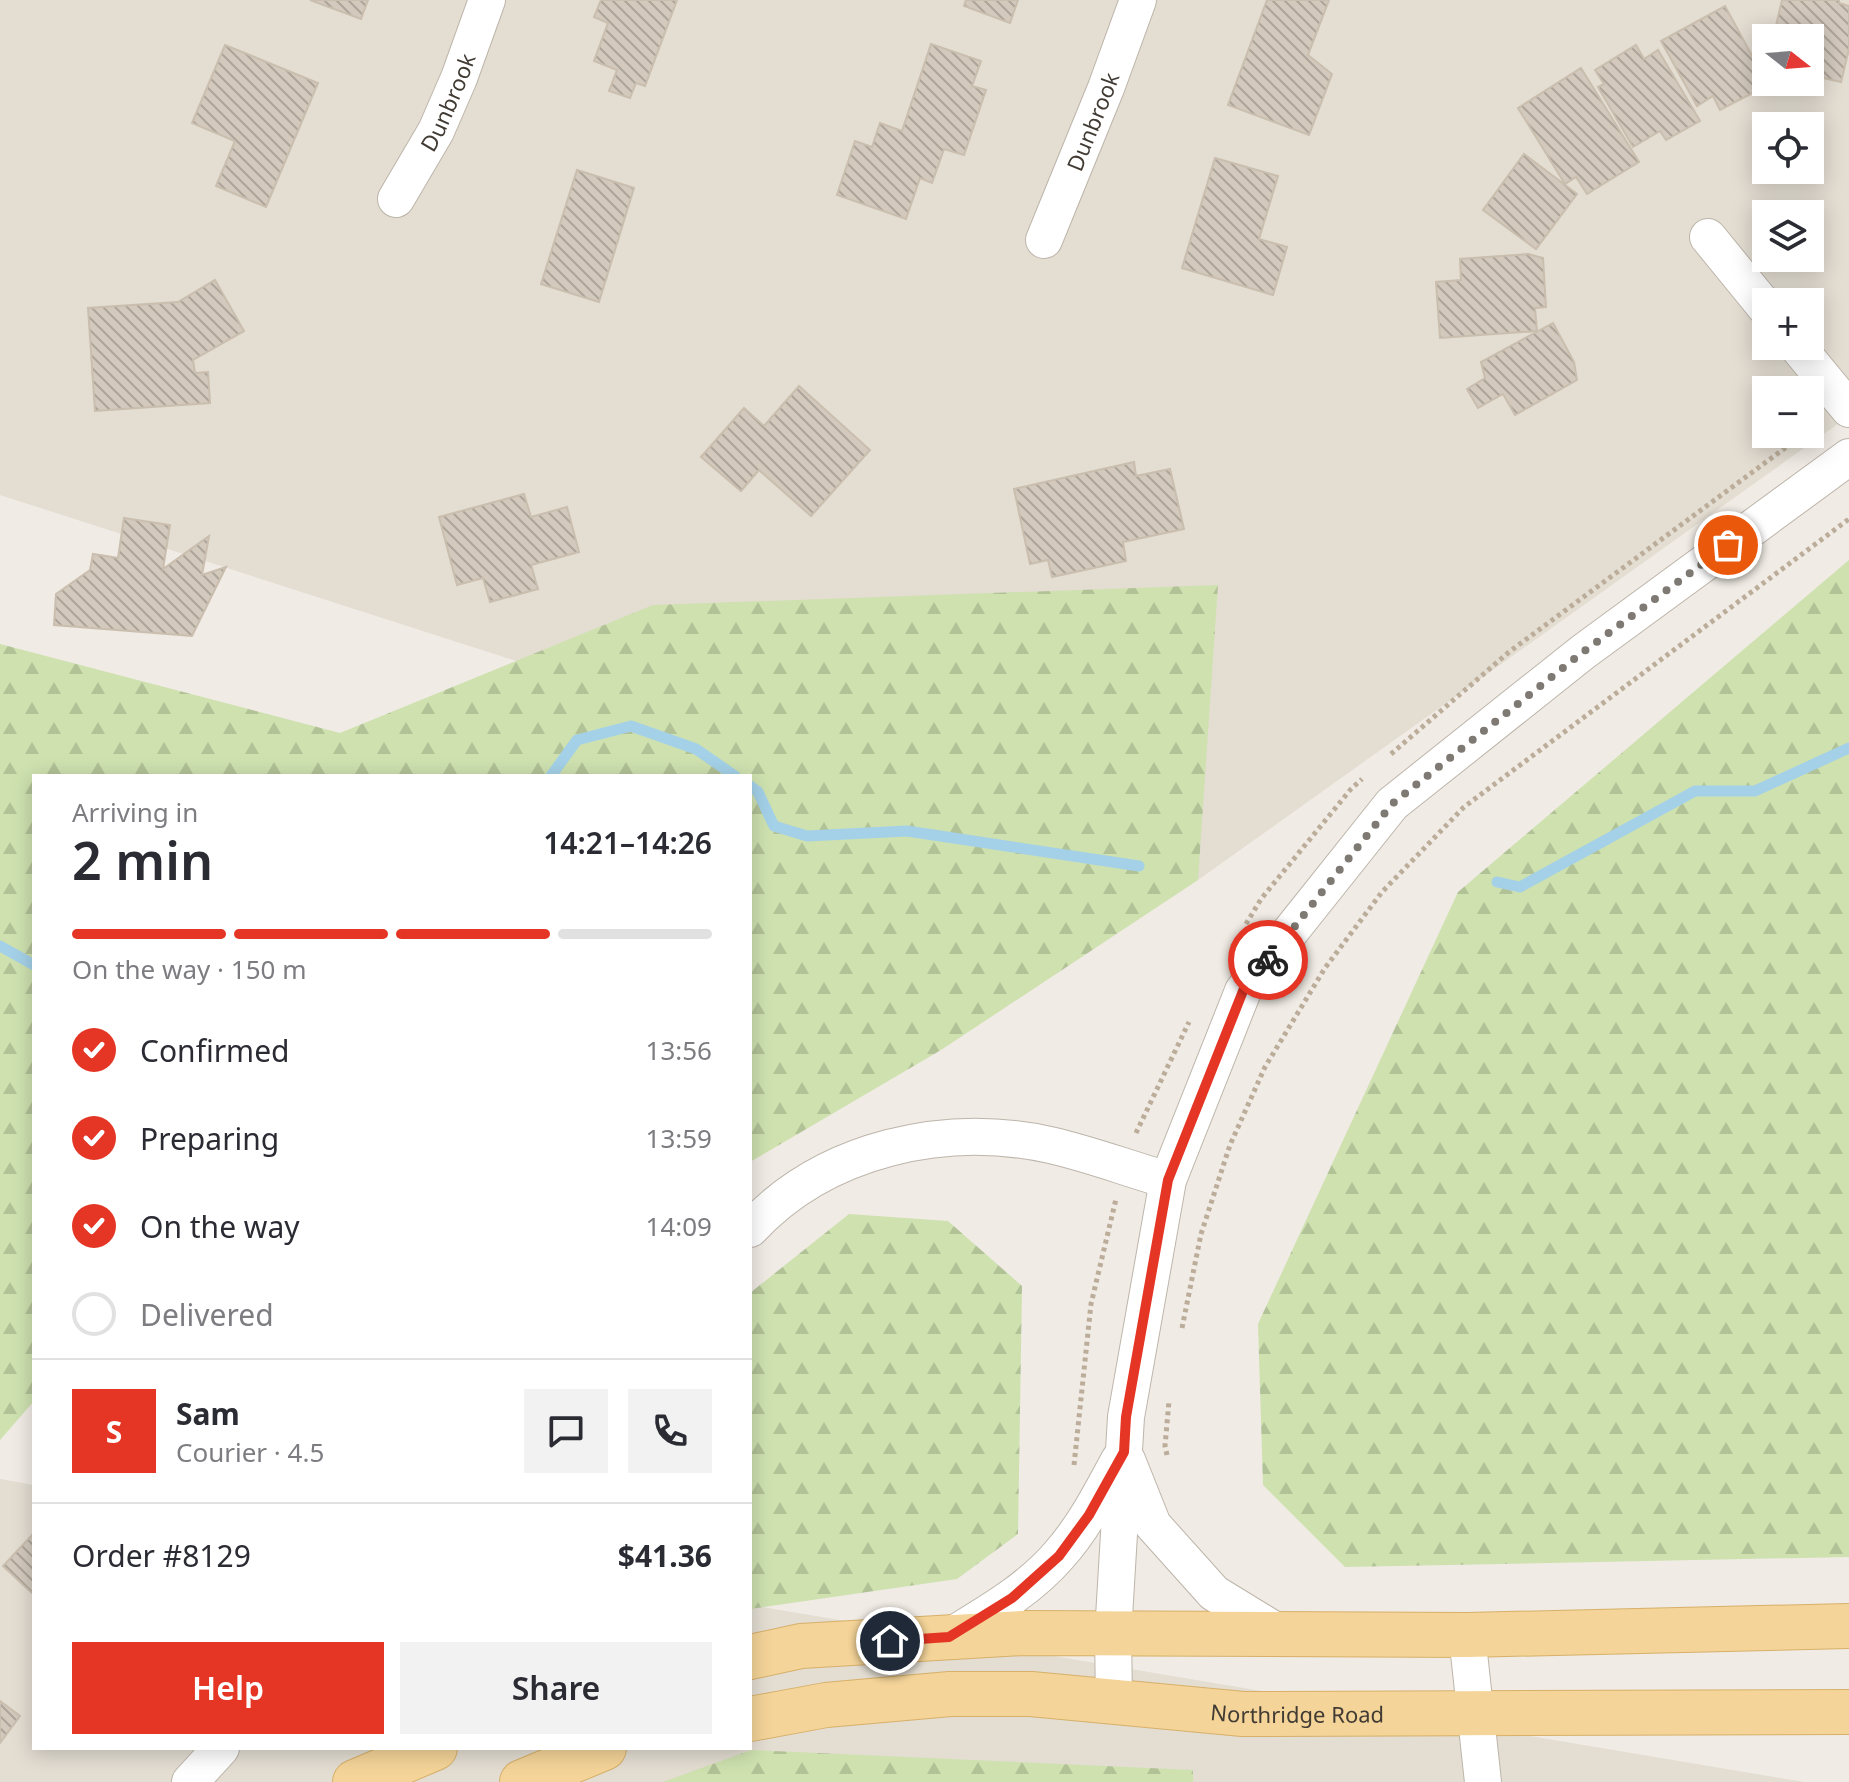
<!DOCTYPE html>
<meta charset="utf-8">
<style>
:root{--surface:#fff;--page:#f2f2f3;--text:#2b2b33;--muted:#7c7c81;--line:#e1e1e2;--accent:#e53625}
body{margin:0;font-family:"Noto Sans",sans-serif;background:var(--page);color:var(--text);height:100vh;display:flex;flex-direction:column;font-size:30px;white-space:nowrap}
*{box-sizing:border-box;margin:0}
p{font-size:26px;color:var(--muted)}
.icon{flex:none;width:44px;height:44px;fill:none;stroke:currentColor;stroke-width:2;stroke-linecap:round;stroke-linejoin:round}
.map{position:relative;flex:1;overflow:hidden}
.side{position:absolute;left:32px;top:774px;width:720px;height:976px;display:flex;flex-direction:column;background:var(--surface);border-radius:0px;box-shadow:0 4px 20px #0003}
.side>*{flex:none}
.needle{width:52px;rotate:107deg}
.fabs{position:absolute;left:1752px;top:24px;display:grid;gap:16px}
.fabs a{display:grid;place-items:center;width:72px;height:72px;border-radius:0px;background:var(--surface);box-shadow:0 4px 20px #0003;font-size:40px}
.pin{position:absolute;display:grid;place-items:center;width:68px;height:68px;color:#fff;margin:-34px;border:4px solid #fff;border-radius:50%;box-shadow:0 2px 8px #0007}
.courier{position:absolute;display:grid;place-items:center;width:80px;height:80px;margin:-40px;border:6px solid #e53625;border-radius:50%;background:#fff;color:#222;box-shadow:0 2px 10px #0007}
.headline em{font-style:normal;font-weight:600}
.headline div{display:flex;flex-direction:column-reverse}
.headline{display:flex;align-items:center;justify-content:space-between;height:136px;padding:0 40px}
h1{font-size:52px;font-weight:600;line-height:60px}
.bar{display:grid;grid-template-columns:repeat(4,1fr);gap:12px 8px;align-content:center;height:96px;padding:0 40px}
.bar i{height:10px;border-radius:6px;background:var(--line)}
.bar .selected{background:var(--accent)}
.bar p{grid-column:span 4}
.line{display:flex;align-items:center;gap:20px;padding:0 40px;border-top:2px solid var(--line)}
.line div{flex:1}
.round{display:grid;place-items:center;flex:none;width:84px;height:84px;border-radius:0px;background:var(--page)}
ol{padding:0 40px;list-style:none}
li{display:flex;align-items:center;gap:24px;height:88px}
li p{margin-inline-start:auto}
li .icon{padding:8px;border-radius:50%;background:var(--accent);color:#fff;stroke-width:4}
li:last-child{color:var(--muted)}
li i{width:44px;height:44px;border:4px solid var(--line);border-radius:50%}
.primary-button{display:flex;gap:16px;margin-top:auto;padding:16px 40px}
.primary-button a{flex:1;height:92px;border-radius:0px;background:var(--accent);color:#fff;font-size:32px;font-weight:600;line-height:92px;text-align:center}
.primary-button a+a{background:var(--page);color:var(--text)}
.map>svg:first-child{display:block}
.residential{fill:#e3ddd2;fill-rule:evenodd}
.forest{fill:url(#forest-firs)}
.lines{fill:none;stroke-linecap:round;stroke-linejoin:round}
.stream{stroke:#a4d1e8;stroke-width:11}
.building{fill:url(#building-back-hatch);stroke:#cabeae;stroke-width:2}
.minor-casing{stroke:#bdb5aa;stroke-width:38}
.major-casing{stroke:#d7b06a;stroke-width:46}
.path{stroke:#bbad9a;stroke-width:5;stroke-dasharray:4 4;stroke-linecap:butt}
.minor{stroke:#fff;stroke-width:36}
.major{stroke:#f4d498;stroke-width:44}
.done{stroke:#7e7972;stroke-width:8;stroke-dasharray:0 14.4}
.route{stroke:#e53625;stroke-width:10}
.labels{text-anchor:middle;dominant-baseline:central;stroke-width:6;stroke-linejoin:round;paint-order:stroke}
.street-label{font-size:22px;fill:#413b34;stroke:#fff}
</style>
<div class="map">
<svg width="1849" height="1782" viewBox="0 0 1849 1782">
<defs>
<pattern id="forest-firs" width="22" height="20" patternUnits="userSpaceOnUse" patternTransform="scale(2)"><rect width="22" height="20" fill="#cee1af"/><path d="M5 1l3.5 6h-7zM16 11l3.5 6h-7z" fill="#b2c297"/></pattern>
<pattern id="building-back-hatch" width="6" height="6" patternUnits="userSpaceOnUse" patternTransform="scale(2)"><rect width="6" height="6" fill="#d3c9bd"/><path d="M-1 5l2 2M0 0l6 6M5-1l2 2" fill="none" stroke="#ada49a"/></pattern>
</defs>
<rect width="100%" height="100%" fill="#f0ebe4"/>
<!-- residential -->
<g class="residential">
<path d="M0,0H1849V416L1198,880L0,495ZM1766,38H1810V82H1766ZM1766,126H1810V170H1766ZM1766,214H1810V258H1766ZM1766,302H1810V346H1766ZM1766,390H1810V434H1766Z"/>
<path d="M0,1479L34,1485V1748H750V1605L1804,1782H0Z"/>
</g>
<!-- forest -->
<g class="forest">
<path d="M1849,560V1557L1345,1567L1263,1485L1258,1324L1458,892Z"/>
<path d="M1218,585L1198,880L941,1050L750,1162V776H34V1401L0,1440V644L340,733L653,605Z"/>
<path d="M849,1214L948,1221L1022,1286L1018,1534L957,1579L750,1609V1293Z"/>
<path d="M751,1750L1193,1770V1782H663Z"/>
</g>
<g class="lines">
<!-- stream -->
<g class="stream">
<path d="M551,776L577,740L631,726L696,749L735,776"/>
<path d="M750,786L758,792L774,826L807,836L907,831L1139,866"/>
<path d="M1497,882L1520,887L1695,791H1755L1849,748"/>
<path d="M0,946L34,965"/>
</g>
</g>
<!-- building -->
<g class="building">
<path d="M310,0H368L361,19Z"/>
<path d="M601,0H677L645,86L636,83L630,98L609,91L617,70L594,61L608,23L594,17Z"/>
<path d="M966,0H1018L1010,23L964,6Z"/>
<path d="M1267,0H1329L1308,55L1332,74L1309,135L1228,105Z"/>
<path d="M1782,0H1839V3L1849,6V49L1841,82L1810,75V38H1777L1775,30Z"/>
<path d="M1725,6L1768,85L1720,110L1713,96L1697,106L1661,41Z"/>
<path d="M931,44L981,61L972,86L986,90L964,155L944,149L932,183L920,178L906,219L837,195L855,141L872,147L880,123L902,131Z"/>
<path d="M225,45L318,83L266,207L216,186L235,141L192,123Z"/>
<path d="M1636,45L1644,59L1658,50L1700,121L1666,140L1660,131L1633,147L1598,87L1604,84L1595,70Z"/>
<path d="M1581,68L1639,162L1587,194L1576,177L1565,184L1518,108Z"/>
<path d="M1524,154L1577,194L1536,249L1483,210Z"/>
<path d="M1215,158L1278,176L1259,239L1287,247L1273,295L1182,268Z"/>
<path d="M577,170L634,188L599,302L541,284Z"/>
<path d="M1528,254L1543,258L1546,307L1535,308L1537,331L1440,338L1436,282L1461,280L1460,259Z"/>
<path d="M215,280L244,331L193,360L195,373L208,372L210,403L95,411L88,308L178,302Z"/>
<path d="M1553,323L1574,362L1577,380L1515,415L1503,394L1478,408L1467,389L1485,378L1481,362Z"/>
<path d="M799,386L870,450L811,516L759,470L741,491L701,457L744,408L764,426Z"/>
<path d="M1134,462L1136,476L1170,469L1184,529L1123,542L1126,561L1052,577L1048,560L1030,564L1014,489Z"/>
<path d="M524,494L531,517L567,507L579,552L531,565L538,589L490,602L483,578L457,585L439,517Z"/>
<path d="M124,518L170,525L163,569L209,536L202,575L226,567L192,636L54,625L56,594L90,570L93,554L118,558Z"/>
<path d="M34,1533V1595L3,1566Z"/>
<path d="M0,1701L20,1716L0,1743Z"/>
</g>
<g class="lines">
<defs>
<g id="minor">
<path id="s1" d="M396,199L436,131L459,78L487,0"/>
<path d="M1708,237L1766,308"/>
<path id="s2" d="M1044,240L1106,88L1138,0"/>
<path d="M1797,346L1849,409"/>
<path d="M750,1229C825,1148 945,1122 1050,1145C1090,1154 1129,1169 1168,1180"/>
<path d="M1127,1460L1153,1525L1214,1593L1281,1634"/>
<path d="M1467,1635L1483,1782"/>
<path d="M949,1637C988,1613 1029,1590 1059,1555C1084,1527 1101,1493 1119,1460"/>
<path d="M1114,1700L1113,1634L1126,1417L1168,1180L1243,991L1392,804L1583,652L1849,457"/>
<path d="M190,1782L221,1748"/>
</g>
<g id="major">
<path d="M750,1657L801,1646L1023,1633L1467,1635L1849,1626"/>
<path id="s3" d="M750,1719L826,1705L950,1694H1031L1243,1714L1849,1712"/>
<path d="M355,1782L435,1748"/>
<path d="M522,1782L604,1748"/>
</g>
</defs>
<!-- minor casing -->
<use href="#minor" class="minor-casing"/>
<!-- major casing -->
<use href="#major" class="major-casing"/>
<!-- path -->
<g class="path">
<path d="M1391,754L1509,652L1804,434"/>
<path d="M1246,924L1261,899L1351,789L1362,779"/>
<path d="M1136,1133L1189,1022"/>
<path d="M1182,1328L1201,1234L1230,1145L1265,1067L1325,968L1382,892L1464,807L1849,519"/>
<path d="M1167,1455L1165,1446L1169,1401"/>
<path d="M1074,1465L1091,1304L1116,1199"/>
</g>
<!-- minor -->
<use href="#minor" class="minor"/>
<!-- major -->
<use href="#major" class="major"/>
</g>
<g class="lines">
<!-- done -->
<path class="done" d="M1268,960L1392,804L1583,652L1728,545"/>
<!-- route -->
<path class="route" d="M890,1641L949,1637L1012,1598L1059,1556L1089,1515L1124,1452L1126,1417L1168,1180L1243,991L1268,960"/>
</g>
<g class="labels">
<!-- street labels -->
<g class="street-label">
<text stroke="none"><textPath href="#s1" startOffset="110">Dunbrook</textPath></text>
<text stroke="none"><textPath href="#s2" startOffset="128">Dunbrook</textPath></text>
<text stroke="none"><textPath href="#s3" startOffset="550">Northridge Road</textPath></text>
</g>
</g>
</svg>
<div class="fabs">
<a><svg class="needle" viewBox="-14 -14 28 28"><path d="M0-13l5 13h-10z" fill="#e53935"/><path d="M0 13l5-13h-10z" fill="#7c7c81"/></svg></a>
<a><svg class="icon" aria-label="locate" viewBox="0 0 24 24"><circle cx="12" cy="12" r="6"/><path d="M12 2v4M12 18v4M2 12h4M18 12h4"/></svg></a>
<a><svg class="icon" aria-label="layers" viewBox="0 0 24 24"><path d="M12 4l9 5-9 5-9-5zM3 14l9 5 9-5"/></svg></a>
<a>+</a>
<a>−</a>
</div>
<div class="pin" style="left:1728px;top:545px;background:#ea580c"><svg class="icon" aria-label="bag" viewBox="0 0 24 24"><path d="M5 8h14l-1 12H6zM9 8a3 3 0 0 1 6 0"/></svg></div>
<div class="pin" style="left:890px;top:1641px;background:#1f2937"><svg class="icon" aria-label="home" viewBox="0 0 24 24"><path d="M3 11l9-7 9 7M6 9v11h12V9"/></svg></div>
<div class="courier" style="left:1268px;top:960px"><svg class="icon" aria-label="bike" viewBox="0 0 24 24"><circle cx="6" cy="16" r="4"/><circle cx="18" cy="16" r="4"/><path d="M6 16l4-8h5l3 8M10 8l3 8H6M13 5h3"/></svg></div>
<section class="side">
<div class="headline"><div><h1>2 min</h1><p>Arriving in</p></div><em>14:21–14:26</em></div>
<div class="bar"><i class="selected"></i><i class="selected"></i><i class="selected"></i><i></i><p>On the way · 150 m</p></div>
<ol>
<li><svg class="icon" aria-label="check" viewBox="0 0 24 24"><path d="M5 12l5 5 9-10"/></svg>Confirmed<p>13:56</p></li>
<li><svg class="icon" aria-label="check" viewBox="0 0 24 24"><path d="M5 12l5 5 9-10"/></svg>Preparing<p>13:59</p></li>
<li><svg class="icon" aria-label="check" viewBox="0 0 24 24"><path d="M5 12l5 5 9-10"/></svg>On the way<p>14:09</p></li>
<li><i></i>Delivered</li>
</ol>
<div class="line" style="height:144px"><b class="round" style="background:var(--accent);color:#fff">S</b><div><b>Sam</b><p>Courier · 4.5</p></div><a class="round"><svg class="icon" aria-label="chat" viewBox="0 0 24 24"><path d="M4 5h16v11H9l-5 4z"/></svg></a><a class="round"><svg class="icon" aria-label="phone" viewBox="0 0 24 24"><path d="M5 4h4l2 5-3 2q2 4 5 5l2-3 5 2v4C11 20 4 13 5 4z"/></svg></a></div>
<div class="line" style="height:104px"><div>Order #8129</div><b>$41.36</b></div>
<div class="primary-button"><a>Help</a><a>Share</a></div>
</section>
</div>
